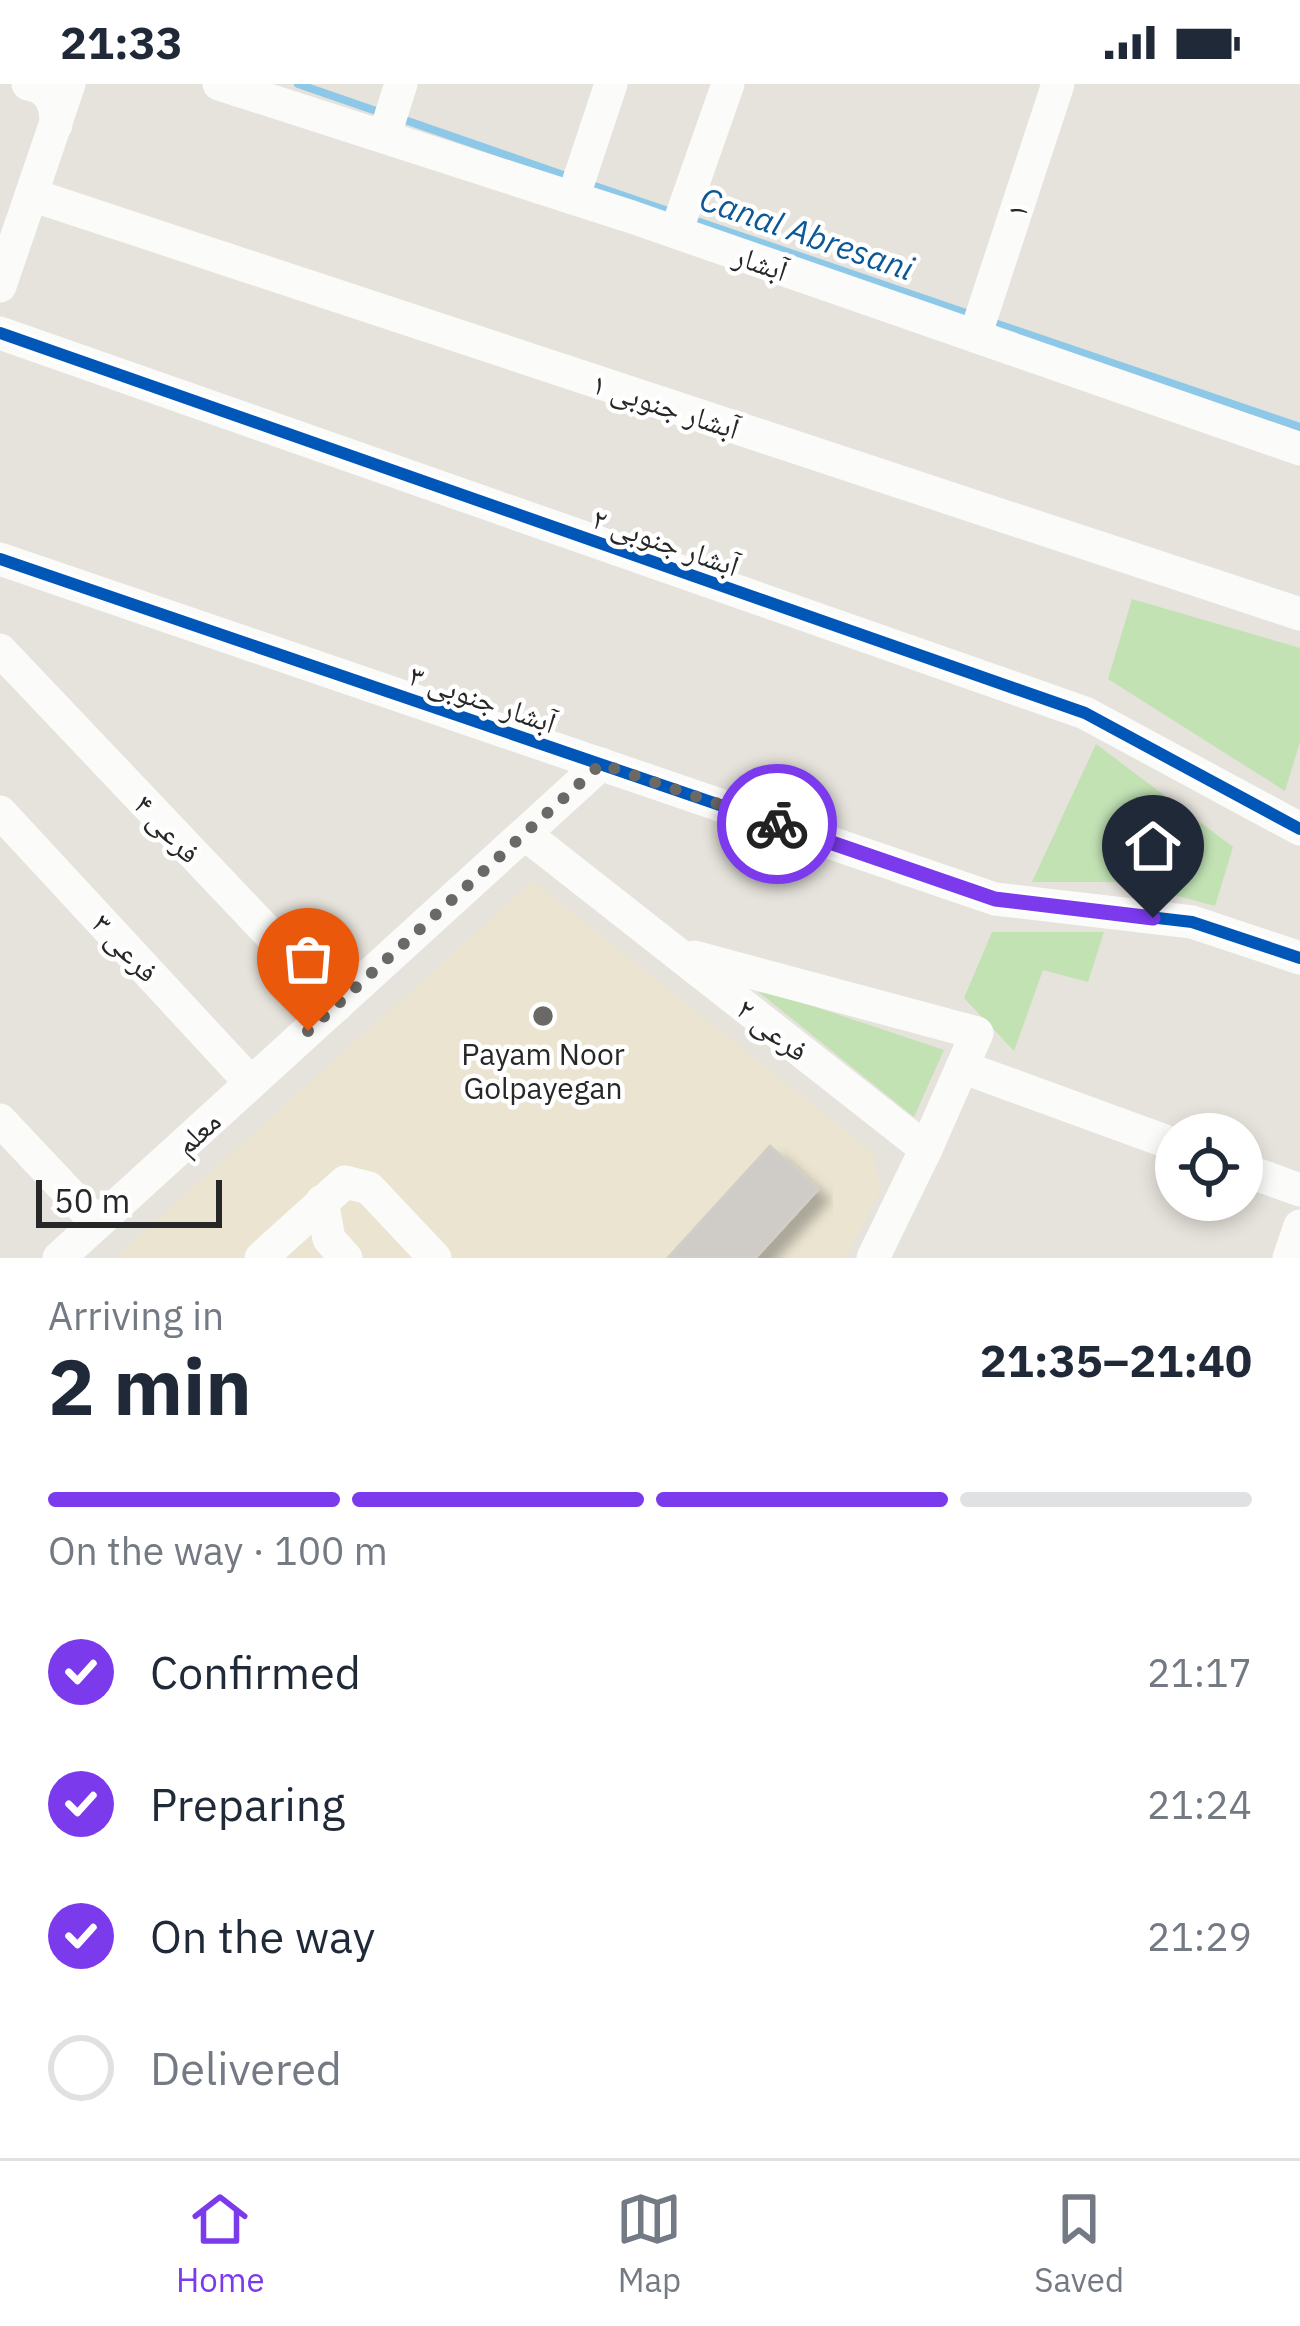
<!DOCTYPE html>
<meta charset="utf-8">
<style>
:root{--surface:#fff;--page:#f6f6f7;--text:#1f2937;--muted:#747a83;--line:#e0e1e3;--accent:#7c3aed}
body{margin:0;font-family:"IBM Plex Sans","Noto Naskh Arabic",sans-serif;background:var(--page);color:var(--text);height:100vh;display:flex;flex-direction:column;font-size:45px;white-space:nowrap}
*{box-sizing:border-box;margin:0}
p{font-size:39px;color:var(--muted)}
.icon{flex:none;width:66px;height:66px;fill:none;stroke:currentColor;stroke-width:2;stroke-linecap:round;stroke-linejoin:round}
.map{position:relative;height:1174px;overflow:hidden}
.side{display:flex;flex-direction:column;background:var(--surface);flex:1}
.side>*{flex:none}
.controls{position:absolute;left:1155px;top:1029px;display:grid;gap:24px}
.controls a{display:grid;place-items:center;width:108px;height:108px;border-radius:50%;background:var(--surface);box-shadow:0 6px 18px #0003;font-size:60px}
.scale{position:absolute;left:36px;bottom:30px;width:186px;box-sizing:border-box;padding-left:12px;border:6px solid #272727;border-top:0;font-size:33px;line-height:42px;white-space:nowrap;color:#272727;-webkit-text-stroke:9px #fff;paint-order:stroke}
.pin{position:absolute;display:grid;place-items:center;width:102px;height:102px;color:#fff;margin:-123px -51px;border-radius:50% 50% 50% 0;rotate:-45deg;box-shadow:0 0 12px #0007}
.pin .icon{rotate:45deg}
.courier{position:absolute;display:grid;place-items:center;width:120px;height:120px;margin:-60px;border:9px solid #7c3aed;border-radius:50%;background:#fff;color:#222;box-shadow:0 3px 15px #0007}
.summary em{font-style:normal;font-weight:700}
.summary div{display:flex;flex-direction:column-reverse}
.summary{display:flex;align-items:center;justify-content:space-between;height:204px;padding:0 48px}
h1{font-size:78px;font-weight:700;line-height:90px}
.bar{display:grid;grid-template-columns:repeat(4,1fr);gap:18px 12px;align-content:center;height:144px;padding:0 48px}
.bar i{height:15px;border-radius:9px;background:var(--line)}
.bar .on{background:var(--accent)}
.bar p{grid-column:span 4}
ol{padding:0 48px;list-style:none}
li{display:flex;align-items:center;gap:36px;height:132px}
li p{margin-inline-start:auto}
li .icon{padding:12px;border-radius:50%;background:var(--accent);color:#fff;stroke-width:4}
li:last-child{color:var(--muted)}
li i{width:66px;height:66px;border:6px solid var(--line);border-radius:50%}
.status{display:flex;justify-content:space-between;align-items:center;height:84px;padding:0 60px;background:var(--surface);direction:ltr}
.status svg{height:33px;fill:currentColor}
.menu{display:flex;justify-content:space-around;align-items:center;height:168px;border-top:3px solid var(--line);background:var(--surface);font-size:33px;color:var(--muted)}
.menu a{display:grid;justify-items:center;gap:6px}
.menu .on{color:var(--accent)}
.map>svg:first-child{display:block}
.education{fill:#eae4d0}
.green{fill:#c2e2b4}
.lines{fill:none;stroke-linecap:round;stroke-linejoin:round}
.stream{stroke:#8ec8e9;stroke-width:8}
.building{fill:#cfccc7;stroke:#d1cec8;stroke-width:3;filter:url(#shadow)}
.minor{stroke:#fbfbfa;stroke-width:33}
.cycleway-casing{stroke:#fff;stroke-width:20}
.cycleway{stroke:#0057b8;stroke-width:12}
.done{stroke:#6a6966;stroke-width:12;stroke-dasharray:0 21.6}
.route{stroke:#7c3aed;stroke-width:15}
.poi-dot{fill:#6a6966;stroke:#fff;stroke-width:4.5}
.labels{text-anchor:middle;dominant-baseline:central;stroke-width:9;stroke-linejoin:round;paint-order:stroke}
.street-label{font-size:30px;fill:#272727;stroke:#fff}
.poi-label{font-size:30px;fill:#272727;stroke:#fff}
.water-label{font-size:33px;font-style:italic;fill:#0c5796;stroke:#fff}
</style>
<div class="status"><b>21:33</b><svg viewBox="0 0 49 12"><path d="M0 12V9h3v3zM5 12V6h3v6zM10 12V3h3v9zM15 12V0h3v12zM26 1h20v11H26zM47 4h2v5h-2z"/></svg></div>
<div class="map">
<svg width="1300" height="1174" viewBox="0 0 1300 1174">
<defs>
<filter id="shadow"><feDropShadow dx="11" dy="11" stdDeviation="6" flood-color="#0004"/></filter>
</defs>
<rect width="100%" height="100%" fill="#e6e3dc"/>
<!-- education -->
<path class="education" d="M533,797L872,1068L881,1105L846,1174H115Z"/>
<!-- green -->
<g class="green">
<path d="M1132,515L1300,564V658L1285,707L1108,595Z"/>
<path d="M1096,660L1233,763L1215,822L1126,798H1032Z"/>
<path d="M992,848H1104L1088,898L1043,886L1014,967L964,914Z"/>
<path d="M750,901L944,966L914,1033Z"/>
</g>
<g class="lines">
<!-- stream -->
<g class="stream">
<path d="M298,0L382,29"/>
<path d="M402,35L569,93"/>
<path d="M589,100L671,128"/>
<path d="M691,135L972,231"/>
<path d="M992,238L1300,343"/>
</g>
</g>
<!-- building -->
<path class="building" d="M770,1062L818,1105L755,1174H668Z"/>
<g class="lines">
<!-- minor -->
<g class="minor">
<path d="M28,0C51,4 56,20 56,41"/>
<path d="M219,0L632,133L1300,365"/>
<path d="M384,53L401,0"/>
<path d="M32,111L1300,530"/>
<path d="M573,114L611,0"/>
<path d="M676,148L728,0"/>
<path d="M0,202L69,0"/>
<path d="M0,249L1085,629L1300,745"/>
<path d="M975,252L1058,0"/>
<path d="M0,475L995,815L1192,838L1300,874"/>
<path d="M0,566L337,921"/>
<path d="M0,728L251,999"/>
<path d="M525,750L926,1065L873,1174"/>
<path d="M694,873L977,949L926,1065"/>
<path d="M962,983L1176,1061"/>
<path d="M0,1036L97,1139"/>
<path d="M1242,1085L1300,1106"/>
<path d="M322,1117L329,1155L346,1174"/>
<path d="M59,1174L601,680"/>
<path d="M261,1174L345,1098L369,1104L435,1174"/>
<path d="M1289,1174L1300,1142"/>
</g>
<defs>
<g id="cycleway">
<path d="M0,249L1085,629L1300,745"/>
<path d="M0,475L995,815L1192,838L1300,874"/>
</g>
</defs>
<!-- cycleway casing -->
<use href="#cycleway" class="cycleway-casing"/>
<!-- cycleway -->
<use href="#cycleway" class="cycleway"/>
</g>
<g class="lines">
<!-- done -->
<path class="done" d="M308,947L601,680L777,740"/>
<!-- route -->
<path class="route" d="M777,740L995,815L1153,834"/>
</g>
<!-- markers -->
<circle class="poi-dot" cx="543" cy="932" r="12"/>
<g class="labels">
<!-- street labels -->
<g class="street-label">
<text transform="translate(1016 126) rotate(-72)">۱</text>
<text transform="translate(761 178) rotate(19)">آبشار</text>
<text transform="translate(666 321) rotate(18)">آبشار جنوبی ۱</text>
<text transform="translate(666 457) rotate(19)">آبشار جنوبی ۲</text>
<text transform="translate(483 614) rotate(19)">آبشار جنوبی ۳</text>
<text transform="translate(168 744) rotate(47)">فرعی ۴</text>
<text transform="translate(126 863) rotate(47)">فرعی ۳</text>
<text transform="translate(773 945) rotate(38)">فرعی ۲</text>
<text transform="translate(197 1048) rotate(-42)">معلم</text>
</g>
<!-- poi labels -->
<g class="poi-label">
<text x="543" y="969">Payam Noor<tspan x="543" dy="34">Golpayegan</tspan></text>
</g>
<!-- water labels -->
<g class="water-label">
<text transform="translate(807 149) rotate(19)">Canal Abresani</text>
</g>
</g>
</svg>
<div class="controls">
<a><svg class="icon" aria-label="locate" viewBox="0 0 24 24"><circle cx="12" cy="12" r="6"/><path d="M12 2v4M12 18v4M2 12h4M18 12h4"/></svg></a>
</div>
<div class="scale">50 m</div>
<div class="pin" style="left:308px;top:947px;background:#ea580c"><svg class="icon" aria-label="bag" viewBox="0 0 24 24"><path d="M5 8h14l-1 12H6zM9 8a3 3 0 0 1 6 0"/></svg></div>
<div class="pin" style="left:1153px;top:834px;background:#1f2937"><svg class="icon" aria-label="home" viewBox="0 0 24 24"><path d="M3 11l9-7 9 7M6 9v11h12V9"/></svg></div>
<div class="courier" style="left:777px;top:740px"><svg class="icon" aria-label="bike" viewBox="0 0 24 24"><circle cx="6" cy="16" r="4"/><circle cx="18" cy="16" r="4"/><path d="M6 16l4-8h5l3 8M10 8l3 8H6M13 5h3"/></svg></div>
</div>
<section class="side">
<div class="summary"><div><h1>2 min</h1><p>Arriving in</p></div><em>21:35–21:40</em></div>
<div class="bar"><i class="on"></i><i class="on"></i><i class="on"></i><i></i><p>On the way · 100 m</p></div>
<ol>
<li><svg class="icon" aria-label="check" viewBox="0 0 24 24"><path d="M5 12l5 5 9-10"/></svg>Confirmed<p>21:17</p></li>
<li><svg class="icon" aria-label="check" viewBox="0 0 24 24"><path d="M5 12l5 5 9-10"/></svg>Preparing<p>21:24</p></li>
<li><svg class="icon" aria-label="check" viewBox="0 0 24 24"><path d="M5 12l5 5 9-10"/></svg>On the way<p>21:29</p></li>
<li><i></i>Delivered</li>
</ol>
</section>
<nav class="menu">
<a class="on"><svg class="icon" aria-label="home" viewBox="0 0 24 24"><path d="M3 11l9-7 9 7M6 9v11h12V9"/></svg>Home</a>
<a><svg class="icon" aria-label="map" viewBox="0 0 24 24"><path d="M3 6l6-2 6 2 6-2v14l-6 2-6-2-6 2zM9 4v14M15 6v14"/></svg>Map</a>
<a><svg class="icon" aria-label="saved" viewBox="0 0 24 24"><path d="M7 4h10v16l-5-4-5 4z"/></svg>Saved</a>
</nav>
